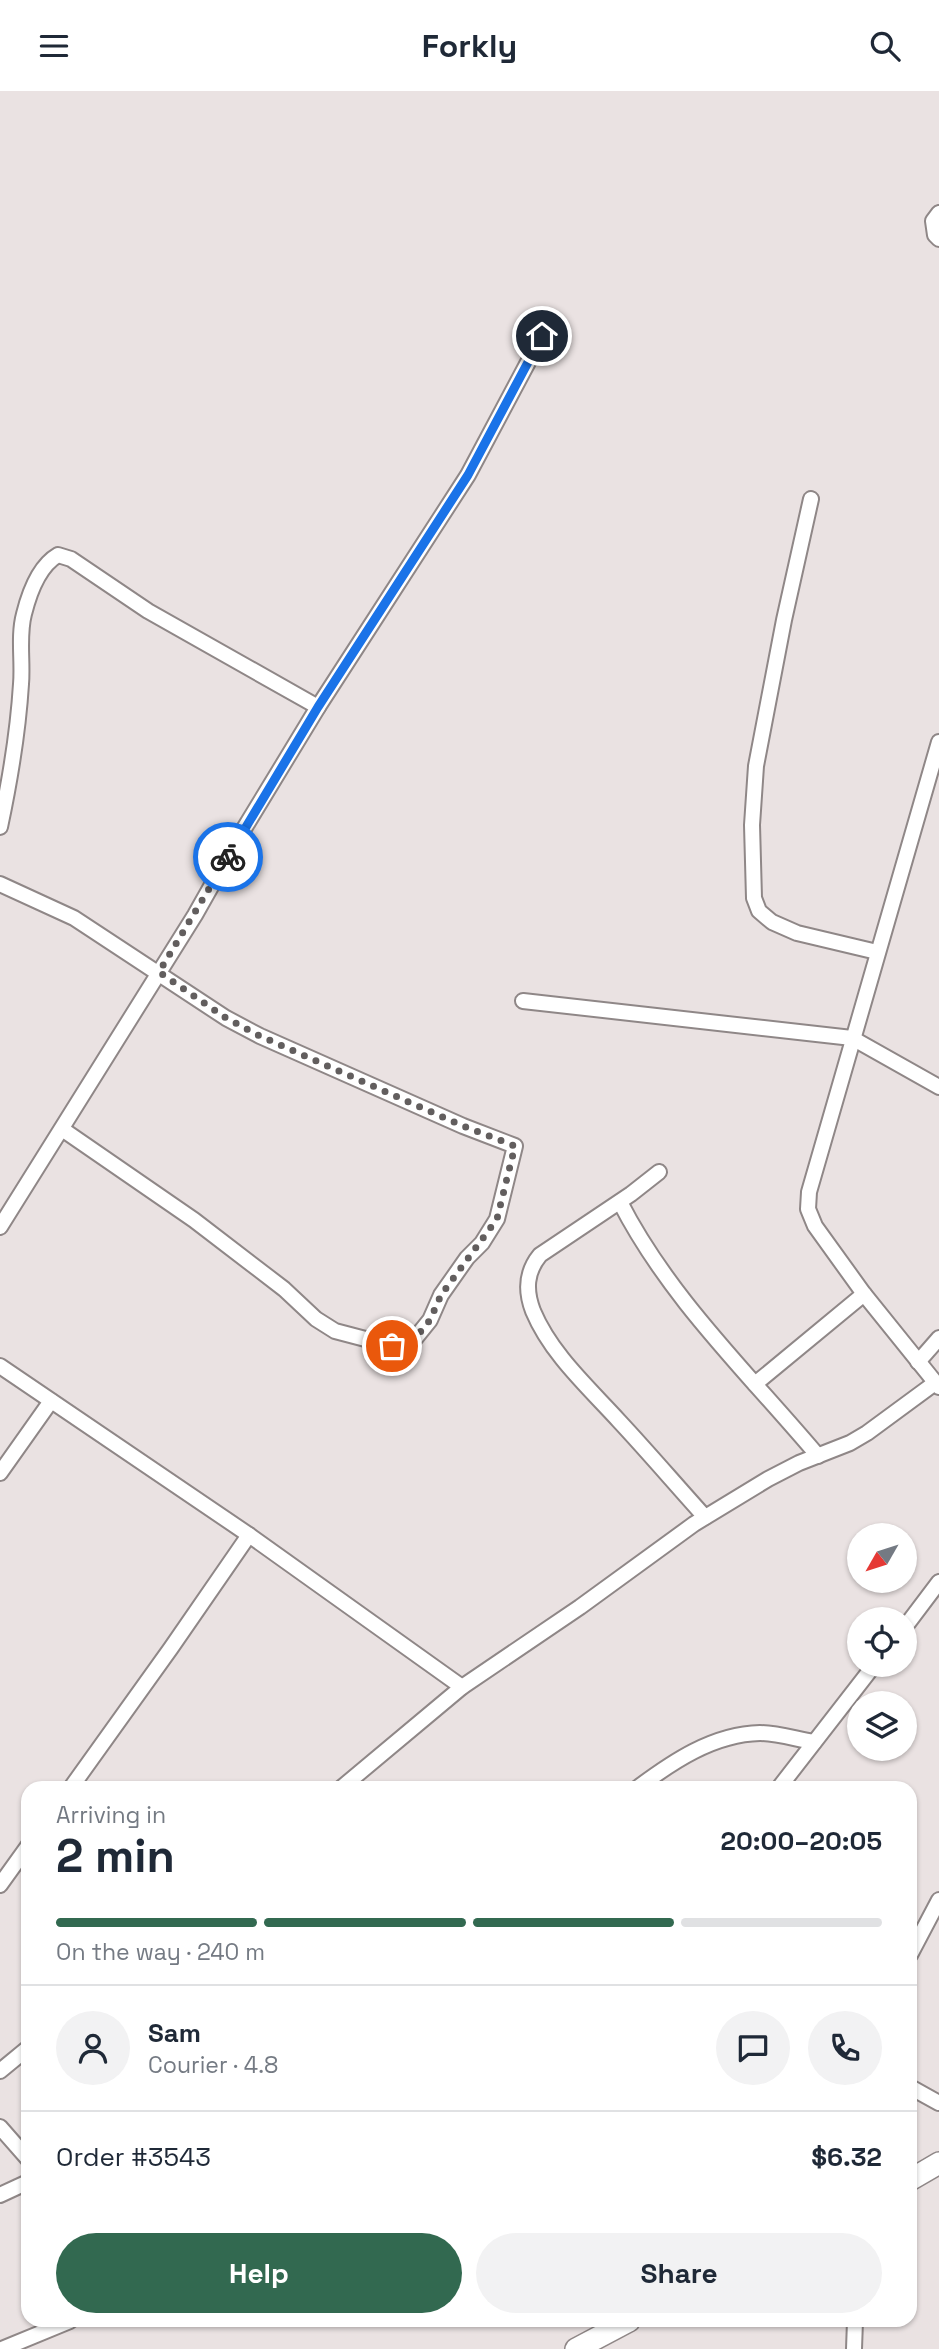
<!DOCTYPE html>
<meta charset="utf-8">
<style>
:root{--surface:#fff;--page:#f2f2f3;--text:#1f2937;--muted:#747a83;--line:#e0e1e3;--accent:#326950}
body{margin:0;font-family:"Space Grotesk",sans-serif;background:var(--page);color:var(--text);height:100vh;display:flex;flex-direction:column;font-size:26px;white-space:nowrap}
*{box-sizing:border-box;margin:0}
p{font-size:23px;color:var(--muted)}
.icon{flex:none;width:38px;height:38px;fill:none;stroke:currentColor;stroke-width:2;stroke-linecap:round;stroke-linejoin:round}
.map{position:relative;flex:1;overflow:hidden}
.sheet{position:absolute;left:21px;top:1690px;width:896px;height:546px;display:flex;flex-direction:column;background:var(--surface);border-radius:21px;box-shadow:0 2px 5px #0004}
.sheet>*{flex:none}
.needle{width:46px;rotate:231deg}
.tools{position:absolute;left:847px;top:1432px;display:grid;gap:14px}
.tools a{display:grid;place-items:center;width:70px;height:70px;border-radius:50%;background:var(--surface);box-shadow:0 2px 5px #0004;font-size:35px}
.pin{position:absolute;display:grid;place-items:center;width:60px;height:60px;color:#fff;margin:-30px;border:4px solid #fff;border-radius:50%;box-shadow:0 2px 7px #0007}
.courier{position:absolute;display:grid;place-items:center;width:70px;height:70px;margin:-35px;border:5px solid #1a73e8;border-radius:50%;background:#fff;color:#222;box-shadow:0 2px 9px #0007}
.headline em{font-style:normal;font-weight:700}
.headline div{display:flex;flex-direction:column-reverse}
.headline{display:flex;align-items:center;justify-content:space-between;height:119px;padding:0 35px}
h1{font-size:46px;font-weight:700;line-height:52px}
.bar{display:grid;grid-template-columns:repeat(4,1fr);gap:10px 7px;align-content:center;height:84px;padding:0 35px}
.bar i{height:9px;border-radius:5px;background:var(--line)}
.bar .on{background:var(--accent)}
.bar p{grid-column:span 4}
.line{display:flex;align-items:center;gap:18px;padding:0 35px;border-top:2px solid var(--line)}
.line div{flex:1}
.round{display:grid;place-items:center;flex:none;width:74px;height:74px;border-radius:37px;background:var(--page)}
.cta{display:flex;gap:14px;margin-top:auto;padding:14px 35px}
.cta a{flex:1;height:80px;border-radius:42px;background:var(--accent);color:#fff;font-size:28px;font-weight:700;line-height:80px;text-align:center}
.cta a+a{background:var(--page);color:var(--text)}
header{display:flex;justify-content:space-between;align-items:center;height:91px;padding:0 35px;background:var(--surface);font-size:32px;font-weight:700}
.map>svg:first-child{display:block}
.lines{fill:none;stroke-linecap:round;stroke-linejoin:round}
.street-casing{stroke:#8f8787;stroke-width:18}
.secondary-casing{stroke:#8f8787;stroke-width:24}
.street{stroke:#fff;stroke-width:14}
.secondary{stroke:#fff;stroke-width:21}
.done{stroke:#625e5e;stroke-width:7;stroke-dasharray:0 12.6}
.route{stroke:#1a73e8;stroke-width:9}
</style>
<header><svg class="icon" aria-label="menu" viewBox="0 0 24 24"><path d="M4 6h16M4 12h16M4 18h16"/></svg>Forkly<svg class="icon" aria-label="search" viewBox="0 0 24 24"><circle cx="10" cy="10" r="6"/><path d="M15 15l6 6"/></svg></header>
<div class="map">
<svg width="939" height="2258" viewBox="0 0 939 2258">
<rect width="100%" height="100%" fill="#eae2e2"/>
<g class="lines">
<defs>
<g id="street">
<path d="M939,122L933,130L935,144L939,148"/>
<path d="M811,408L784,529L756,675L752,734L754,807L759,820L772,831L797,842L877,861"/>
<path d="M939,651L809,1101L808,1118L815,1135L864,1203L939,1296"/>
<path d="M0,736C10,689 18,642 21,593C23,571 18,545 24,523C29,503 39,475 58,464L71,468L148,520L318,616"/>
<path d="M0,793L74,827L226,927L260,945L463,1035L515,1055L497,1128L482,1152L467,1167L441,1204L430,1229L413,1250L392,1255L335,1240L316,1228L284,1198L194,1129L62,1038"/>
<path d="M523,910L852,947L939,996"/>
<path d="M659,1081L631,1103L540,1164C526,1181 525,1199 533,1220C551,1263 588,1296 619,1330C648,1361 676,1394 705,1426"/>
<path d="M620,1111C669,1207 749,1283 818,1365"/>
<path d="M0,1136L195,824L239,746L318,616L468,384L542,245"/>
<path d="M918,1271L939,1247"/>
<path d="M0,1275L249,1444L462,1596"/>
<path d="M755,1293L864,1203"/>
<path d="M0,1382L51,1310"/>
<path d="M905,1536L939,1491"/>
<path d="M70,1698L171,1557L249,1444"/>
<path d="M340,1698L462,1596L580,1516L694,1433L768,1388L799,1372L850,1352L867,1342L935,1292"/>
<path d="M636,1698C672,1671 713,1643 760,1642C777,1642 796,1648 814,1651"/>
<path d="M778,1698L875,1573"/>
<path d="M0,1794L28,1755"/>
<path d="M910,1864L939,1809"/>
<path d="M0,1980L28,1957"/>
<path d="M910,1996L939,2012"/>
<path d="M0,2036L28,2068"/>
<path d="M0,2104L28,2091"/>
<path d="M2,2258L70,2230"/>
<path d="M854,2258L855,2230"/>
</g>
<g id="secondary">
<path d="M910,2089L939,2072"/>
<path d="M576,2258L629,2230"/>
</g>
</defs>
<!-- street casing -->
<use href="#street" class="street-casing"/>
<!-- secondary casing -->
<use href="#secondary" class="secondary-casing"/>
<!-- street -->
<use href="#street" class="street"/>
<!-- secondary -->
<use href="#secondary" class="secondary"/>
</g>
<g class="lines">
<!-- done -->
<path class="done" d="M228,766L159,881L226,927L260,945L463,1035L515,1055L497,1128L441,1204L430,1229L413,1250L392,1255"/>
<!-- route -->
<path class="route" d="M228,766L318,616L468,384L542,245"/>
</g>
</svg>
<div class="tools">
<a><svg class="needle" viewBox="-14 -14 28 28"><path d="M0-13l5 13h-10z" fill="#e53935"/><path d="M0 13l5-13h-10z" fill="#747a83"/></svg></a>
<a><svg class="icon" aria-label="locate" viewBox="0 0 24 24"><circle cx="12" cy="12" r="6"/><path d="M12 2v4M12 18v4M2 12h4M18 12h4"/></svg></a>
<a><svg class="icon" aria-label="layers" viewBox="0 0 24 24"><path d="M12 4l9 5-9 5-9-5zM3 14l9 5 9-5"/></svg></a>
</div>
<div class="pin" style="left:392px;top:1255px;background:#ea580c"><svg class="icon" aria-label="bag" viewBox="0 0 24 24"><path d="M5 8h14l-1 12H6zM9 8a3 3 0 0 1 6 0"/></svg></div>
<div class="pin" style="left:542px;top:245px;background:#1f2937"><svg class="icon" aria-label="home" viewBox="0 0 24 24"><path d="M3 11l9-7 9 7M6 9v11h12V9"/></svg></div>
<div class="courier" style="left:228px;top:766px"><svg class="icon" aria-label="bike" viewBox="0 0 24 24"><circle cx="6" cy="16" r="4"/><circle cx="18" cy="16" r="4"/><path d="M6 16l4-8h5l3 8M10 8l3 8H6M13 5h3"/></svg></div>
<section class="sheet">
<div class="headline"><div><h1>2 min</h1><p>Arriving in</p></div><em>20:00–20:05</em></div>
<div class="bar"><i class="on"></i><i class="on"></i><i class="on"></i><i></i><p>On the way · 240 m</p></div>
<div class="line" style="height:126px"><a class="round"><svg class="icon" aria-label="person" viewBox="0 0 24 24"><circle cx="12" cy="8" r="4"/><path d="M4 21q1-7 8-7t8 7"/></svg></a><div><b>Sam</b><p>Courier · 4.8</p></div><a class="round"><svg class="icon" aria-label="chat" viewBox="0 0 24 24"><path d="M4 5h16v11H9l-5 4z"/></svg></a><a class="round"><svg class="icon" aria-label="phone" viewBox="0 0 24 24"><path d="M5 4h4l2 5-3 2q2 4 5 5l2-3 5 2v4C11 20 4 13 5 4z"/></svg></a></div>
<div class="line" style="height:91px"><div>Order #3543</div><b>$6.32</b></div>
<div class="cta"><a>Help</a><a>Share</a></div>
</section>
</div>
